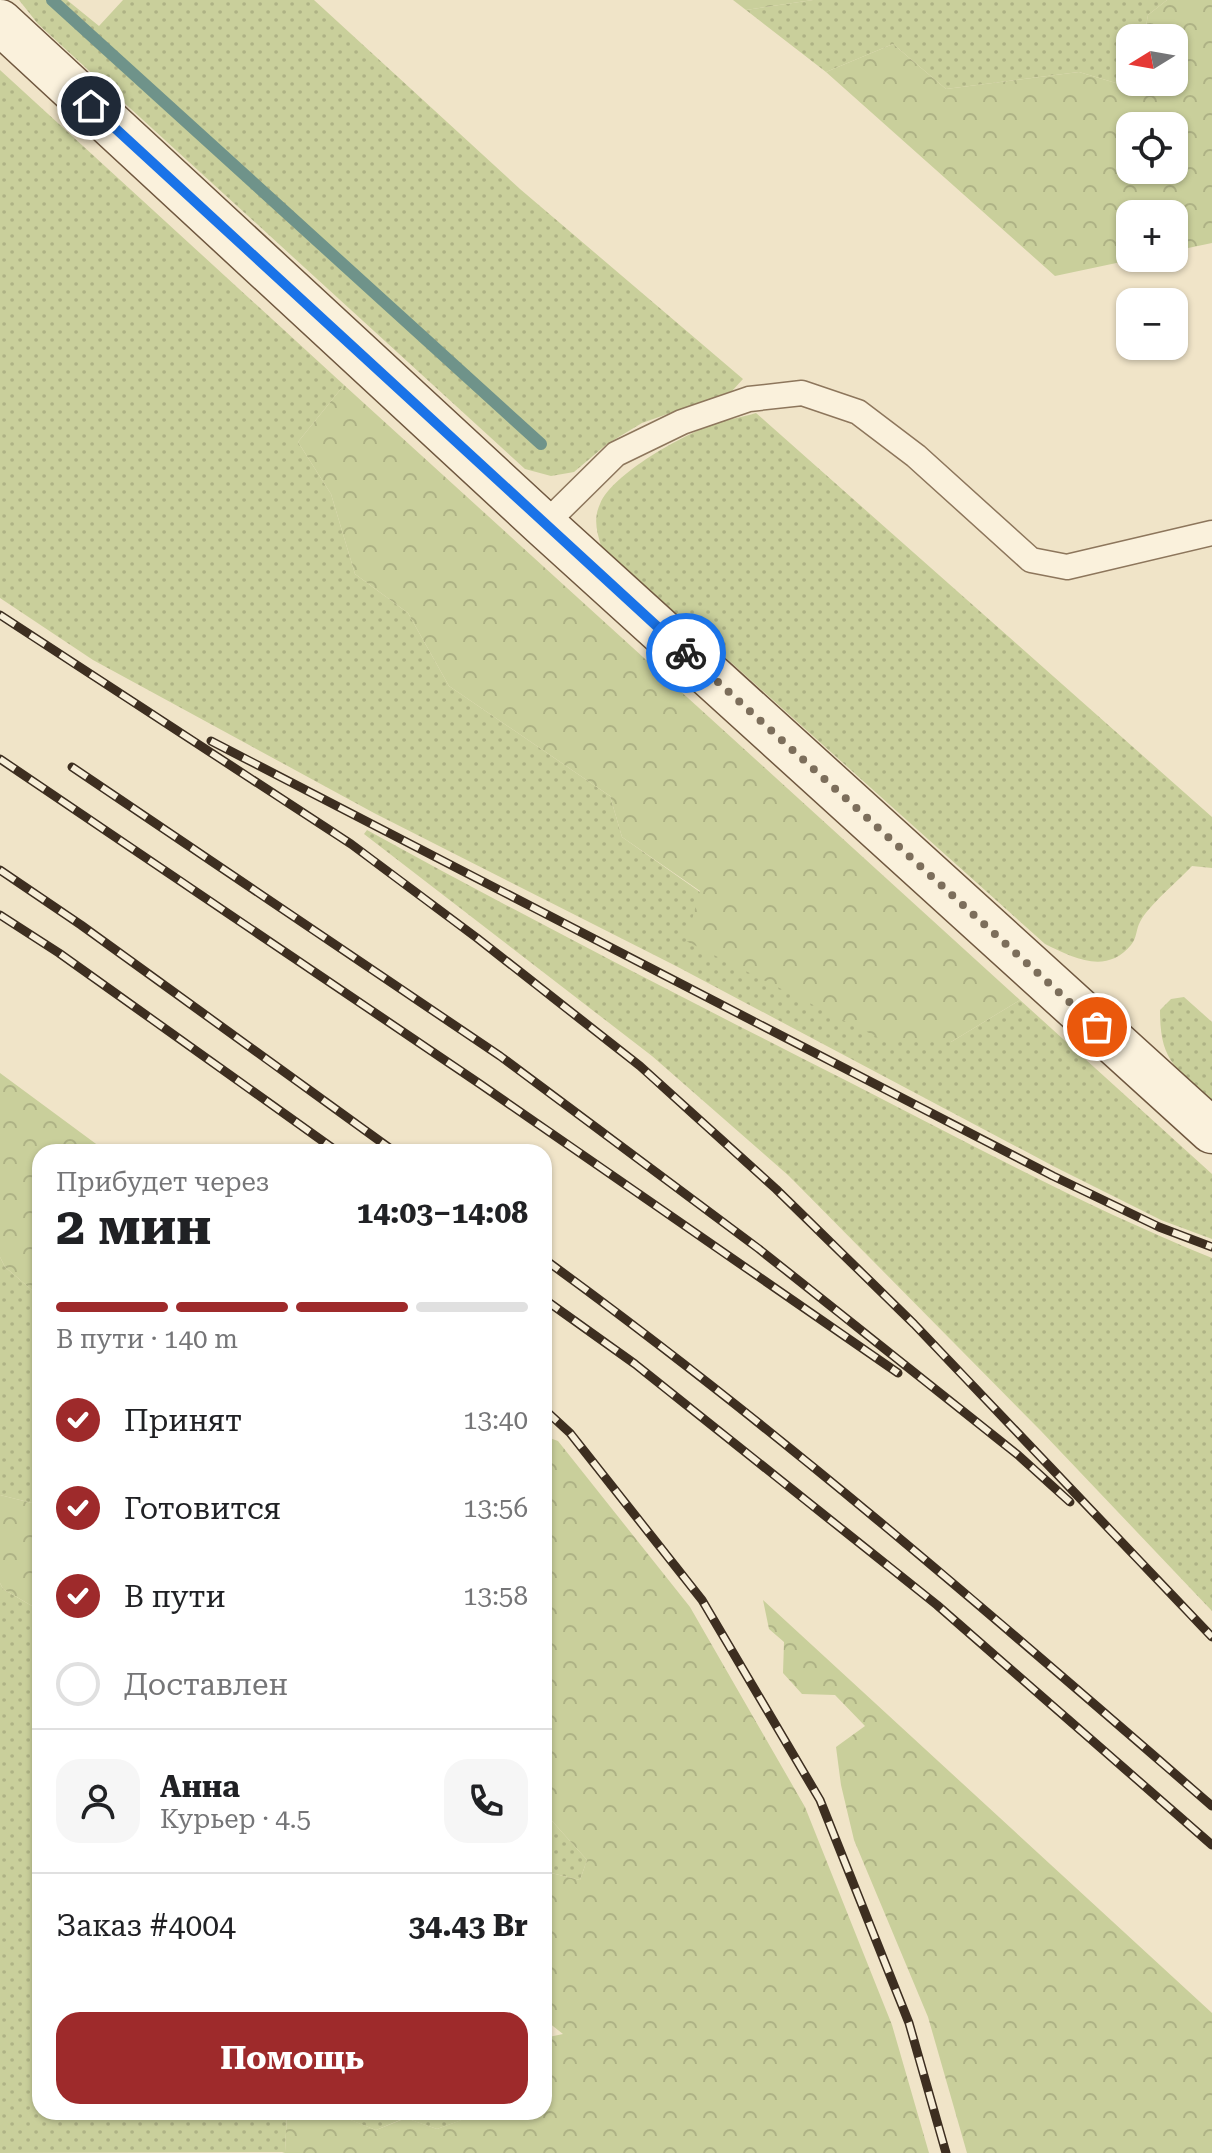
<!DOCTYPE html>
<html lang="ru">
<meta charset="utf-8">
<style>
:root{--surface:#fff;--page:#f6f6f6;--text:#202124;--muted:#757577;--line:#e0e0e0;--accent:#9e2a2b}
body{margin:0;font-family:"Roboto Serif",serif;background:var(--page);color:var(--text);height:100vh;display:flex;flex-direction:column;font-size:30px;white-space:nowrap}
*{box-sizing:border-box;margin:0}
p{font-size:26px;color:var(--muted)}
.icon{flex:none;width:44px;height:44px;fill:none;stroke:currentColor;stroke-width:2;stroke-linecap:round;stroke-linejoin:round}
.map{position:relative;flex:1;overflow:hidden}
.panel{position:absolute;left:32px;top:1144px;width:520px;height:976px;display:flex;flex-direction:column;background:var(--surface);border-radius:24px;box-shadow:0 2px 6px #0004}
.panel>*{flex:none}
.needle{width:52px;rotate:259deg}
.fabs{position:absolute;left:1116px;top:24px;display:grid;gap:16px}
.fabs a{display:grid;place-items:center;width:72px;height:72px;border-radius:16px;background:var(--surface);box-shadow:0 2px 6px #0004;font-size:40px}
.pin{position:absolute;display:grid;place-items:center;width:68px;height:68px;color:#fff;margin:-34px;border:4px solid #fff;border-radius:50%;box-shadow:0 2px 8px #0007}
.courier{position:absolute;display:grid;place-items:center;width:80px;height:80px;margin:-40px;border:6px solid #1a73e8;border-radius:50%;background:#fff;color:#222;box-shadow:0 2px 10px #0007}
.overview em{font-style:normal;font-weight:700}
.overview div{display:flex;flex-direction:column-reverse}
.overview{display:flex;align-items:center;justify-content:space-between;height:136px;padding:0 24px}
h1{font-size:52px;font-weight:700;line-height:60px}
.bar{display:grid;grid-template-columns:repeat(4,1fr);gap:12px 8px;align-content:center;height:96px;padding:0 24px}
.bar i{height:10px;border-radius:6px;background:var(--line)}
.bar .on{background:var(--accent)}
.bar p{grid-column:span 4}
.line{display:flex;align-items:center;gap:20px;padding:0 24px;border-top:2px solid var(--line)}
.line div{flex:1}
.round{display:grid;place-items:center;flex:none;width:84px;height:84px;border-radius:24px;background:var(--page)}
ol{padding:0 24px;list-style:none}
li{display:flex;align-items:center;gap:24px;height:88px}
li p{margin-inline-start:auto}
li .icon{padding:8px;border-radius:50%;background:var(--accent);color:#fff;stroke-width:4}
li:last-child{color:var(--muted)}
li i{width:44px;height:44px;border:4px solid var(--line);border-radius:50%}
.primary-button{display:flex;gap:16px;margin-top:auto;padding:16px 24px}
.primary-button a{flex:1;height:92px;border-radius:24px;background:var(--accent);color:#fff;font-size:32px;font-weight:700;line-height:92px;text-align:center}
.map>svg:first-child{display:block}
.grass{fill:url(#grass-dots)}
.forest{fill:url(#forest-crowns);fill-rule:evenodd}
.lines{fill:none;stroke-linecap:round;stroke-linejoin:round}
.stream{stroke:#6f938a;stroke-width:12}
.lane-casing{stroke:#8d765c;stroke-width:27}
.secondary-casing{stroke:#6f573f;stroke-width:47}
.lane{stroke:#faf1dc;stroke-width:24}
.secondary{stroke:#faf1dc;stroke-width:44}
.rail-casing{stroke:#3d2e20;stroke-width:9}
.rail{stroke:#f7eed8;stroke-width:6;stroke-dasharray:18;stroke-linecap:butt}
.done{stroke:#7c6e5b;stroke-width:8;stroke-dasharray:0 14.4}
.route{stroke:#1a73e8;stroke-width:10}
</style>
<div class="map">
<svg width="1212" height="2153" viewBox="0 0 1212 2153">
<defs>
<pattern id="grass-dots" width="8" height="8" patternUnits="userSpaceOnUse" patternTransform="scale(2)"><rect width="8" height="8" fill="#c9cf9b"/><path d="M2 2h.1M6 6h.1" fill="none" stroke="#aeb285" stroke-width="1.8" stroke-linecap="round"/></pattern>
<pattern id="forest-crowns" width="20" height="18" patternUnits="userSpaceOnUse" patternTransform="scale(2)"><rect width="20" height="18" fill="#c9cf9b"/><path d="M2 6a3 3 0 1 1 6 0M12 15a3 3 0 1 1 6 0" fill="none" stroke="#aeb285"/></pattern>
</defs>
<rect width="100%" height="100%" fill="#f0e4c8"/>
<!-- grass -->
<g class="grass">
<path d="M19,0H67L99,26L123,0H314L520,189L743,379L732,391L642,423L607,444L574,472L551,476L525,469L38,24Z"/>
<path d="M813,0H1167L1148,15L1144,38H1130V82H1146V92L1079,72L946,89L893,44L826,72L746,10Z"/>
<path d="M0,70L344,385L298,442L331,494L355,574L408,613L449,686L610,796L622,837L700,892L951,1042L1020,1000L1212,1174V1239L1161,1220L1055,1167L676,966L374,813L93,660L0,598Z"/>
<path d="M756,413L1212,817V868L1192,866C1179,880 1148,906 1140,922C1136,929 1137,938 1131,945C1106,975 1074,958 1045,944L601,546C597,532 593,519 600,504C613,473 683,435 714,424C728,419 743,417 756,413Z"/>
<path d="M367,830C527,918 689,1001 851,1083C970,1144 1088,1208 1212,1258V1611L1041,1431L789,1176L652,1056L364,834Z"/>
<path d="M1184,997L1212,1022V1101C1176,1067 1160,1063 1160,1010L1171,999Z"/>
<path d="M0,1257L5,1267L40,1297V1505L0,1495Z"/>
<path d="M0,1583L3,1589L32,1606L40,1602V2112H287L285,2152L0,2153Z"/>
<path d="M544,1812L587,1860L580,1880L547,1872L544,1865Z"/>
<path d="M349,2112H471L473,2116L437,2129L405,2118L376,2130L350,2120Z"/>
</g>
<!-- forest -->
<g class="forest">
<path d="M733,0H813L746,10Z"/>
<path d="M1167,0H1212V243L1174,251V214H1130V258H1140L1055,276L826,72L893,44L946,89L1079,72L1146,92V82H1174V38H1144L1148,15ZM1174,126V170H1130V126Z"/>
<path d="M344,385L1020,1000L951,1042L877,1037L686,941L700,891L622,837L610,796L449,686L408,613L355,574L331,494L298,442Z"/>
<path d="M0,1073L107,1152H40V1297L5,1267L0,1257Z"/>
<path d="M544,1436L558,1441L690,1607L805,1807L892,2025L929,2153H282L285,2152L287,2112H349L351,2120L376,2130L406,2118L437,2129L472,2116L471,2112H544V2038L563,2034L544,2019V1967L547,1965L544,1951V1865L547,1872L580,1880L587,1860L544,1812Z"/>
<path d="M0,1495L40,1505V1602L32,1606L3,1589L0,1583Z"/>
<path d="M763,1600L1212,2013V2153H967L928,2017L854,1840L841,1785L836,1747L865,1726L835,1695L802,1694L783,1673L784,1642L769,1629Z"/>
</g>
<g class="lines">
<!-- stream -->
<path class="stream" d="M52,0L541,444"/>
<defs>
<path id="lane" d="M544,525L616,454L682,422L749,399L802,393L858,412L916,456L1031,560L1067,567L1212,533"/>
<path id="secondary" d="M0,22L544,525L1212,1131"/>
</defs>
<!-- lane casing -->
<use href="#lane" class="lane-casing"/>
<!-- secondary casing -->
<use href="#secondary" class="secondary-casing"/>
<!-- lane -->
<use href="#lane" class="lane"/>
<!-- secondary -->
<use href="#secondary" class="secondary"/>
<defs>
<g id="rail">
<path d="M0,615L351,844L477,938L640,1066L776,1189L914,1324L1212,1637"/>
<path d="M211,741L1053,1176L1159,1227L1212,1247"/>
<path d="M0,759L480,1084L898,1373"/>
<path d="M72,767L500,1056L759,1249L1018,1455L1070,1502"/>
<path d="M0,870L81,925L395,1152"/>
<path d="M0,915L59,953L338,1152"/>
<path d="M265,1149L269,1152"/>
<path d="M544,1259C777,1428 995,1618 1212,1806"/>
<path d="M544,1299L635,1364L937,1605L1212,1845"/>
<path d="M544,1409L570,1433L702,1600L820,1800L909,2023L946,2153"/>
</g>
</defs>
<!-- rail casing -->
<use href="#rail" class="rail-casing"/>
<!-- rail -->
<use href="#rail" class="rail"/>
</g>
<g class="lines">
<!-- done -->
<path class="done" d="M686,653L1097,1027"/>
<!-- route -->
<path class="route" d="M91,106L686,653"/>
</g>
</svg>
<div class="fabs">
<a><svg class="needle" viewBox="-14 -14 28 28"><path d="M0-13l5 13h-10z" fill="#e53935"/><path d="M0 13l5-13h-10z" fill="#757577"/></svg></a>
<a><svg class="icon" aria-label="locate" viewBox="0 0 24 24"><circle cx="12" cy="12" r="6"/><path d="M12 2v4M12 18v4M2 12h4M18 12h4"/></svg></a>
<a>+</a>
<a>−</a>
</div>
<div class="pin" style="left:1097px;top:1027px;background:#ea580c"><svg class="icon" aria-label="bag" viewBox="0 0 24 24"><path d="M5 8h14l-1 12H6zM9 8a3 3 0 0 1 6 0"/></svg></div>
<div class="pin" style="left:91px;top:106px;background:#1f2937"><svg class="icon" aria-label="home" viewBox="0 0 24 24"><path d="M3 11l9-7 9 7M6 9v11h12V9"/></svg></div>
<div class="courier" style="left:686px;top:653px"><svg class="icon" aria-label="bike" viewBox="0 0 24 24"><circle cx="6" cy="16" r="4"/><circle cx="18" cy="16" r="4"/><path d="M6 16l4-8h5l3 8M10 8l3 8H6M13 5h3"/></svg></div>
<section class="panel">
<div class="overview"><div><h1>2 мин</h1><p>Прибудет через</p></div><em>14:03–14:08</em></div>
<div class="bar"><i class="on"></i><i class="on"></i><i class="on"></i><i></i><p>В пути · 140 m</p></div>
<ol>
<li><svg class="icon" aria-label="check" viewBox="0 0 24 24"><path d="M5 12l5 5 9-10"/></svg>Принят<p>13:40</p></li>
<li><svg class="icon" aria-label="check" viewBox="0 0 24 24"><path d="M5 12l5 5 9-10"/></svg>Готовится<p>13:56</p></li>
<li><svg class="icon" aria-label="check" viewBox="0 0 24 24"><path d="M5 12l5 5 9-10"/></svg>В пути<p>13:58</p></li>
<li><i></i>Доставлен</li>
</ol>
<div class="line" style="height:144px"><a class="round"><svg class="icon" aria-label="person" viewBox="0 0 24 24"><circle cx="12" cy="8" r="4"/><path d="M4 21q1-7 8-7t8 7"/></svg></a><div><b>Анна</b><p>Курьер · 4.5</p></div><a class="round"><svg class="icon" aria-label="phone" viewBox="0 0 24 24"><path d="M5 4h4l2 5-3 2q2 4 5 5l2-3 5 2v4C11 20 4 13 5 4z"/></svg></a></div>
<div class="line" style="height:104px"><div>Заказ #4004</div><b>34.43 Br</b></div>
<div class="primary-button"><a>Помощь</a></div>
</section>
</div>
